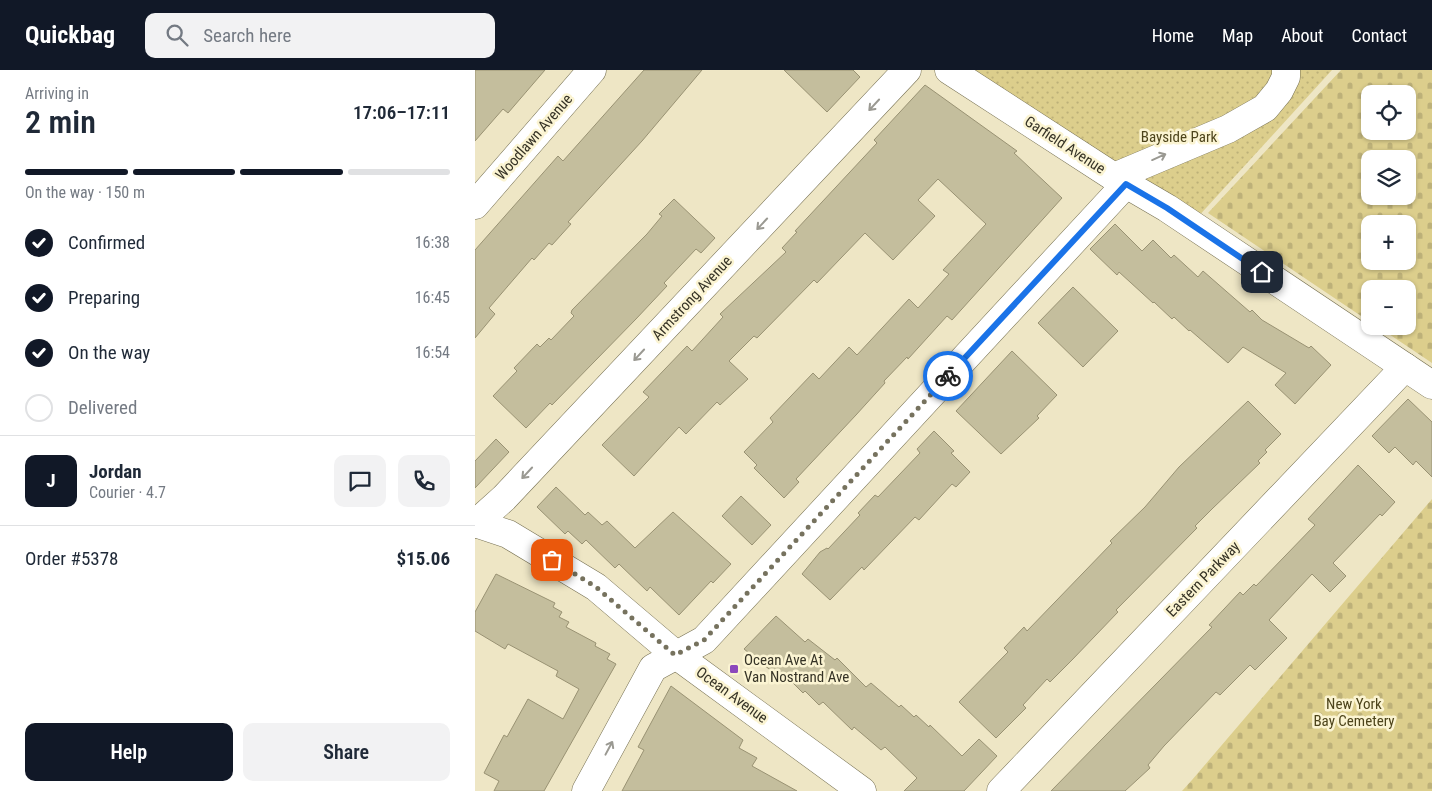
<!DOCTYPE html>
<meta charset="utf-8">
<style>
:root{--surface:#fff;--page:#f2f2f3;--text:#1f2937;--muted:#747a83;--line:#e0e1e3;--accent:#111827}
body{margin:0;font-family:"Roboto Condensed",sans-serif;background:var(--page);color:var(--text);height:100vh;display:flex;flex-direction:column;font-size:19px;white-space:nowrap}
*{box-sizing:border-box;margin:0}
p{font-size:16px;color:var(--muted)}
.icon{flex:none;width:28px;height:28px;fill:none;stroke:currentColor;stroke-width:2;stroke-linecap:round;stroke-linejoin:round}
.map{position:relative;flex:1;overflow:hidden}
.panel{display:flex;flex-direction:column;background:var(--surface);width:475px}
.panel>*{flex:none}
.fabs{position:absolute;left:886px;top:15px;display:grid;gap:10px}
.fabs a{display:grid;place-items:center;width:55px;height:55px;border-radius:10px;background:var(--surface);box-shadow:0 1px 4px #0004;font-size:25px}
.pin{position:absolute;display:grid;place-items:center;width:42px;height:42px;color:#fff;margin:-21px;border-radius:10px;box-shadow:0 2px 8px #0006}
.courier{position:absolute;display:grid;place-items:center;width:50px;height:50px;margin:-25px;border:4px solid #1a73e8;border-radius:50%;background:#fff;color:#222;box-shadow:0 1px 6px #0007}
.summary em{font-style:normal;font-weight:600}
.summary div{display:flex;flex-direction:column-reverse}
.summary{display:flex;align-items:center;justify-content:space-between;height:85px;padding:0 25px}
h1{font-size:32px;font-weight:600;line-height:38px}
.bar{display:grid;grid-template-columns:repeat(4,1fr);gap:8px 5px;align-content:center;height:60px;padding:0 25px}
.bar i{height:6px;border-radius:4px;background:var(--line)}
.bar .on{background:var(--accent)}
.bar p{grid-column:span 4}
.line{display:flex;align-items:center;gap:12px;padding:0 25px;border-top:1px solid var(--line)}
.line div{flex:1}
.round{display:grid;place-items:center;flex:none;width:52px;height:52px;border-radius:10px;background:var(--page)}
ol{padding:0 25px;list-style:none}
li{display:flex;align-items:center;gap:15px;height:55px}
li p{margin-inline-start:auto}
li .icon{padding:5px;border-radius:50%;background:var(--accent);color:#fff;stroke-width:4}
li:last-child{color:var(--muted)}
li i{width:28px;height:28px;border:2px solid var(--line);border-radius:50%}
.primary-button{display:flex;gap:10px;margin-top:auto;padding:10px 25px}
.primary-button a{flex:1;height:58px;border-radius:10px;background:var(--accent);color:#fff;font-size:20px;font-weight:600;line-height:58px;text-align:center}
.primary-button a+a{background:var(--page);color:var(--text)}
header{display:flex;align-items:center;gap:30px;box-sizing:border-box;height:70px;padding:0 25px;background:var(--accent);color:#fff}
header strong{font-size:24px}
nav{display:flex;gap:28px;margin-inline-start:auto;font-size:18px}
.search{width:350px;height:45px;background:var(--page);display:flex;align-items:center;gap:12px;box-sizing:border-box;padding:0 18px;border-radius:10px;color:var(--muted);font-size:19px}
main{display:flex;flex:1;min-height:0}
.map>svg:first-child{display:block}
.cemetery{fill:url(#cemetery-stones);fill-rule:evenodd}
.park{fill:url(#park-dots)}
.building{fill:#c4be9d;stroke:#999273}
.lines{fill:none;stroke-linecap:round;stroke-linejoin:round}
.minor-casing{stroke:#767052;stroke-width:29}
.major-casing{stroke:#767052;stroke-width:29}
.minor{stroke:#fff;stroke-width:28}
.major{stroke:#fff;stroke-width:28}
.oneway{stroke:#9a9992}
.done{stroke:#76725e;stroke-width:5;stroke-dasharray:0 9}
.route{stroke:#1a73e8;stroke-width:6}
.poi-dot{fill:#8c48bc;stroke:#fbf4d2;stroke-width:2}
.labels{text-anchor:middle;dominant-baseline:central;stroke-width:5;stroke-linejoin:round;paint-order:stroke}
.street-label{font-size:15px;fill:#363326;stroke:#fbf4d2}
.park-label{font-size:15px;fill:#4d441b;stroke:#fbf4d2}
.poi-label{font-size:15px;fill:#363326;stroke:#fbf4d2;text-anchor:start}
</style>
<header>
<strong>Quickbag</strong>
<div class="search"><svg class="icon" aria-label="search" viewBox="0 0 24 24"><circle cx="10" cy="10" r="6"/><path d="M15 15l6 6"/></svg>Search here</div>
<nav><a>Home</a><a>Map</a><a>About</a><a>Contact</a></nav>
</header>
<main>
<section class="panel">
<div class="summary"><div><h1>2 min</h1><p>Arriving in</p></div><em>17:06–17:11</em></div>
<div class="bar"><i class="on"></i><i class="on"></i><i class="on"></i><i></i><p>On the way · 150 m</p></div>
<ol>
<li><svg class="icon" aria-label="check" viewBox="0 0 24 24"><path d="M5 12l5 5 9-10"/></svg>Confirmed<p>16:38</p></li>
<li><svg class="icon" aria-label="check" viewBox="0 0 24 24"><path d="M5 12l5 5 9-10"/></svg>Preparing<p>16:45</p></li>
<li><svg class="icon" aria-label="check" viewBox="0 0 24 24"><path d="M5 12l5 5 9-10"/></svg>On the way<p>16:54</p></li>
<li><i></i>Delivered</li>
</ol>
<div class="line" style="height:90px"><b class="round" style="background:var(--accent);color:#fff">J</b><div><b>Jordan</b><p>Courier · 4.7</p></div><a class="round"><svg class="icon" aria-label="chat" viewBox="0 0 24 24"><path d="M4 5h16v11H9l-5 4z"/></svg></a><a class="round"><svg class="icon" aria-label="phone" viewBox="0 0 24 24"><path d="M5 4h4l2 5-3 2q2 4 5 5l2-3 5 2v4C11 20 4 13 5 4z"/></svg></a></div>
<div class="line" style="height:65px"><div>Order #5378</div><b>$15.06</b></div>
<div class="primary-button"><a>Help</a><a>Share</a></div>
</section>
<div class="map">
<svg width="957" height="721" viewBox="0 0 957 721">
<defs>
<pattern id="cemetery-stones" width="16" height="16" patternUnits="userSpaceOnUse" patternTransform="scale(1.25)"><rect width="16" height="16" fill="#dcce8c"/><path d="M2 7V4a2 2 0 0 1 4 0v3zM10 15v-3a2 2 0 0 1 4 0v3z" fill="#bdb179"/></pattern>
<pattern id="park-dots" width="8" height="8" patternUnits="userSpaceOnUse" patternTransform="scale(1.25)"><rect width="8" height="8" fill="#dcce8c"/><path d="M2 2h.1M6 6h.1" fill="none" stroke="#bdb179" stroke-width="1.8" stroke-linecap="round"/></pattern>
</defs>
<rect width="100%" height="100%" fill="#eee6c5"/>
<!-- cemetery -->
<g class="cemetery">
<path d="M866,0H957V293L902,256H932V219H895V252L733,143ZM895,24H932V61H895ZM895,89H932V126H895ZM895,154H932V191H895Z"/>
<path d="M957,429V721H707L717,710Z"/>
</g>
<!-- park -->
<path class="park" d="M477,0H857L721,149Z"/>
<!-- building -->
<g class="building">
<path d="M0,0H70L33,43L28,39L0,71Z"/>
<path d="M169,0H227L167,71L93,152L96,154L77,175L74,173L59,190L57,188L14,238L20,244L0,268V180L83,86L88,91Z"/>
<path d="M309,0H378L385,7L352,42Z"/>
<path d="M450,15L542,81L539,83L587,128L477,250L472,246L433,289L432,287L409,311L410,313L381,345L321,409L324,412L309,428L279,398L282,395L269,382L298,352L295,348L338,303L344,309L374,277L382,285L434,229L443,238L474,204L468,200L511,154L463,109L443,130L460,146L418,190L390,163L342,213L339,210L282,268L279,266L254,291L273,309L245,335L242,332L211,364L204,357L159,406L127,375L174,327L168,322L212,276L217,281L248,247L245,244L311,182L307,178L322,162L320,161L402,73L399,70Z"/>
<path d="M199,129L240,168L226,183L221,179L189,213L192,216L161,249L77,335L75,333L51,358L18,326L42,301L39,298L62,274L65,277L74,268L76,270L99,246L96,243L97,240L172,164L187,146L184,144Z"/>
<path d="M640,154L667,181L678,170L696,188L699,185L723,207L728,201L775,242L777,240L787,250L834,278L836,276L856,295L820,334L800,315L811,303L768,277L753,293L715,260L714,261L699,247L697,249L679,232L678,233L644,202L642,205L615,179Z"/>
<path d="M598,217L643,261L608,297L563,253Z"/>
<path d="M537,281L582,325L562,346L564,348L526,384L481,341Z"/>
<path d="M933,329L957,352V407L941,391L938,395L920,377L914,383L897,366Z"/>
<path d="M773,331L806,364L790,380L792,382L783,391L785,393L738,438L720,456L722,458L641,540L643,542L597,590L575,612L572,609L548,635L551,638L521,668L484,632L533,582L529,578L549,557L552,561L637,473L635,471L670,437L704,397Z"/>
<path d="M459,361L479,381L476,383L495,402L481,417L477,414L444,450L440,447L389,500L387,497L355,530L327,504L345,482L352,478L353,479L385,445L383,443L400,425L403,427L445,383L442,379Z"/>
<path d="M21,369L34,382L0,418V391Z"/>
<path d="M883,395L920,432L907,446L905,444L858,493L871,506L855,522L837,504L794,550L812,568L780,600L775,595L745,625L741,622L689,676L673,695L675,698L650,721H576L737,557L734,555L765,522L768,525L779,514L781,516L840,455L833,449Z"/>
<path d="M81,417L110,445L113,442L127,455L132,451L160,478L198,442L256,494L238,513L236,511L204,545L175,517L172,521L144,494L140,498L111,470L107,474L93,461L90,464L62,437Z"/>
<path d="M266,426L296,455L277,475L247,446Z"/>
<path d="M21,504L80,533L78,537L87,542L84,547L94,552L91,557L121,573L120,576L135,584L132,589L141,594L69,721H19L24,711L9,703L29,665L32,667L53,629L88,649L104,619L81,606L83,601L33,574L30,579L0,561V542Z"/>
<path d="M301,546L330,572L333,569L360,590L362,588L391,617L396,613L424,637L426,635L439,647L441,645L454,657L455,655L487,686L504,669L522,686L489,721H429L442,708L410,677L406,680L379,657L377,660L348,632L344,635L330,621L328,623L316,611L314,613L301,601L299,603L269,579Z"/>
<path d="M196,616L268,670L264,678L282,688L277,696L322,721H147L169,680L163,677Z"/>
</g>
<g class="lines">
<defs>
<g id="minor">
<path d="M639,107L753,59L790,38L804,21L811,7V0"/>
<path d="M0,135L117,0"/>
<path d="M0,453L33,464L121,517L201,585L387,721"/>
<path d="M0,454L29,428L432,0"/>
<path d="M111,721L178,598L229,570L651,114"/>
<path d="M526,721L930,297"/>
</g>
<path id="major" d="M474,0L639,107L692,138L957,315"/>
</defs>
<!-- minor casing -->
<use href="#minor" class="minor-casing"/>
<!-- major casing -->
<use href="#major" class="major-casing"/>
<!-- minor -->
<use href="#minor" class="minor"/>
<!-- major -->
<use href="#major" class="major"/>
</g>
<!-- one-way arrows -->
<defs><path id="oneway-shaft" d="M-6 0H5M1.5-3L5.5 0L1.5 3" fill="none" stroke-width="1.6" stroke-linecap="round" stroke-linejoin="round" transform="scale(1.25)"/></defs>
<g class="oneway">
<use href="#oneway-shaft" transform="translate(399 35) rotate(133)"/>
<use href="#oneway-shaft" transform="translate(684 87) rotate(-24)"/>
<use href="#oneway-shaft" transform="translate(287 154) rotate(133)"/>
<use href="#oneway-shaft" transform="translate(164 285) rotate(133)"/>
<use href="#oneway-shaft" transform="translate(52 403) rotate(133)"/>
<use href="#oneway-shaft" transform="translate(134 678) rotate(-62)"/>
</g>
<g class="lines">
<!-- done -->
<path class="done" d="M77,490L121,517L200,585L229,570L473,306"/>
<!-- route -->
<path class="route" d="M473,306L651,114L692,138L787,202"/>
</g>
<!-- markers -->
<rect class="poi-dot" x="254" y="594" width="10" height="10" rx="2.5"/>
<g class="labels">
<!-- street labels -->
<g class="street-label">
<text transform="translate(59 67) rotate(-49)">Woodlawn Avenue</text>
<text transform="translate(590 75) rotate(33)">Garfield Avenue</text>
<text transform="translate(217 228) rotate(-47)">Armstrong Avenue</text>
<text transform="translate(728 509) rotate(-46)">Eastern Parkway</text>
<text transform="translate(257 625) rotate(36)">Ocean Avenue</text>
</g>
<!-- park labels -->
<g class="park-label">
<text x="704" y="67">Bayside Park</text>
<text x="879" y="634">New York<tspan x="879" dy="17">Bay Cemetery</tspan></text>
</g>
<!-- poi labels -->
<g class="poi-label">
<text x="269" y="590">Ocean Ave At<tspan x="269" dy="17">Van Nostrand Ave</tspan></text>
</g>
</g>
</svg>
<div class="fabs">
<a><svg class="icon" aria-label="locate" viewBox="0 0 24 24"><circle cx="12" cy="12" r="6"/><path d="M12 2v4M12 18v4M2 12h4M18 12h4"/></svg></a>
<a><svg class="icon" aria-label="layers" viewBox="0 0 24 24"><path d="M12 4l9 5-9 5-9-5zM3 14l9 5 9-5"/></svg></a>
<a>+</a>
<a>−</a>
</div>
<div class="pin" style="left:77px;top:490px;background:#ea580c"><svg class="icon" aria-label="bag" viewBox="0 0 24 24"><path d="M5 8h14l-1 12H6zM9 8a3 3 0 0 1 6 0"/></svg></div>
<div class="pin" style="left:787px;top:202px;background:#1f2937"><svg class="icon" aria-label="home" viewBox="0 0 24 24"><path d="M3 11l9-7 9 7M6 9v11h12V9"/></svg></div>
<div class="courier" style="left:473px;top:306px"><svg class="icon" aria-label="bike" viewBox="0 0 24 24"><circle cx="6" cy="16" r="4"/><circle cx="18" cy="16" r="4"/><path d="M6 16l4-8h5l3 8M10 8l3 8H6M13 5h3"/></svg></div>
</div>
</main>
